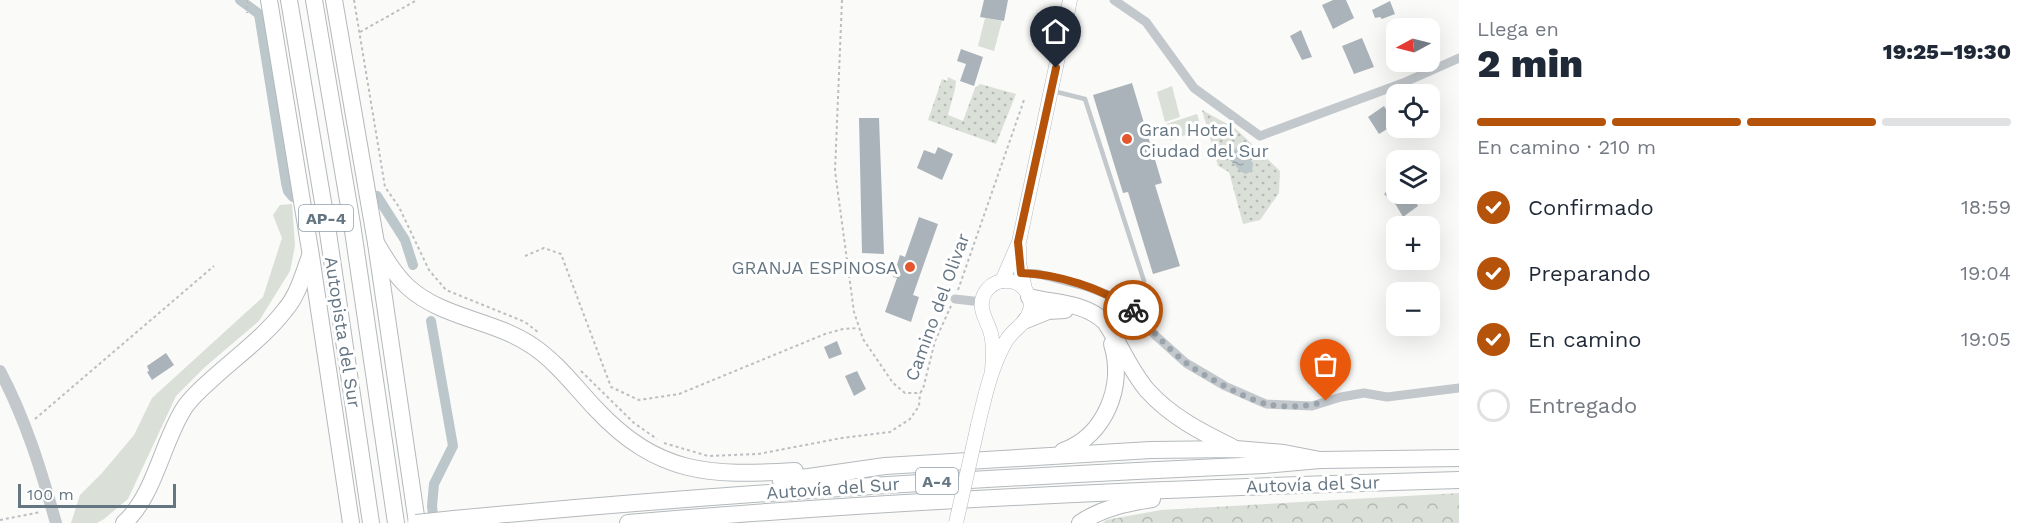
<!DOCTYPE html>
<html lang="es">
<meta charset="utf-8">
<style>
:root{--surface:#fff;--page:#f2f2f3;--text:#1f2937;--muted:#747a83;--line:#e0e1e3;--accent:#b45309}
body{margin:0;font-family:"Work Sans",sans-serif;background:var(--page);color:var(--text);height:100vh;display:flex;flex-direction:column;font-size:22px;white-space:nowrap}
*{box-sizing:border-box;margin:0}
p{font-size:20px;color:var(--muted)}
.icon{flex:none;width:33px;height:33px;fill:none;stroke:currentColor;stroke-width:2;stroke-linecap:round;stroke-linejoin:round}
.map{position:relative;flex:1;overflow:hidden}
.sheet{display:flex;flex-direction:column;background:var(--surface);width:570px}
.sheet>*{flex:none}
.needle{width:39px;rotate:263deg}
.fabs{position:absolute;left:1386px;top:18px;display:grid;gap:12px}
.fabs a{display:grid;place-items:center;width:54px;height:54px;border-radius:12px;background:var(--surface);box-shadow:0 6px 24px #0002;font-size:30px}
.scale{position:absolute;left:18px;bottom:15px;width:158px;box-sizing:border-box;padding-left:6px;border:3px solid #657683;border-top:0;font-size:16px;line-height:21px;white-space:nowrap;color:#657683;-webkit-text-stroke:4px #fff;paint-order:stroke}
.pin{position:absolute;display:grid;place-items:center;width:51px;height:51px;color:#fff;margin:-62px -26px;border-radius:50% 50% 50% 0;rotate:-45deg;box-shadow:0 0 6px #0007}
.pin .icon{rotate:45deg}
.courier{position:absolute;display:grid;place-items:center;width:60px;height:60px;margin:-30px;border:4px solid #b45309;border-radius:50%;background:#fff;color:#222;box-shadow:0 2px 8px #0007}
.headline em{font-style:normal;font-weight:800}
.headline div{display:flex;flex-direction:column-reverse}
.headline{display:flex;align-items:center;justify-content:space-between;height:102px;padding:0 18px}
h1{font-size:39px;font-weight:800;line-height:45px}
.bar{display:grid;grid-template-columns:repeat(4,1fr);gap:9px 6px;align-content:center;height:72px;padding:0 18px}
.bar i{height:8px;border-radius:4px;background:var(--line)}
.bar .active{background:var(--accent)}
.bar p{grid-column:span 4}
ol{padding:0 18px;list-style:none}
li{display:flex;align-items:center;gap:18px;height:66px}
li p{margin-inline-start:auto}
li .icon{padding:6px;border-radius:50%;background:var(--accent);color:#fff;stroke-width:4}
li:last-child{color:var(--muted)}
li i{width:33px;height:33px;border:3px solid var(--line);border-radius:50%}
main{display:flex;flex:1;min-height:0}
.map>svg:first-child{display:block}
.grass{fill:#dadfd7}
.forest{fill:url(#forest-crowns)}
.garden{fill:url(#garden-dots)}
.water{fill:url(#water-ripples)}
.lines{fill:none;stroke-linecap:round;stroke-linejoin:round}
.canal{stroke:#bbc7cb;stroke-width:10}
.building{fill:#aab3b9}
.secondary-casing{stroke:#b3babf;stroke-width:15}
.motorway-casing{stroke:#b4b9bd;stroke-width:18}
.path{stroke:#bbbfc2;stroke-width:2;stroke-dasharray:3 3;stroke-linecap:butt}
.service{stroke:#c3c8cc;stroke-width:4.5}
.minor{stroke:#c3c8cc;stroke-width:9}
.tertiary{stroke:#c3c8cc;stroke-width:12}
.secondary{stroke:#fff;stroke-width:14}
.motorway{stroke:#fff;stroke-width:16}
.secondary-bridge-casing{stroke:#b3babf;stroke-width:15;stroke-linecap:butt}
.motorway-bridge-casing{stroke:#b4b9bd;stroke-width:18;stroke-linecap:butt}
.secondary-bridge{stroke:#fff;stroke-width:14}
.motorway-bridge{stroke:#fff;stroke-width:16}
.done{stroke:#99a4ac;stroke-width:6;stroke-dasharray:0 10.8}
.route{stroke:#b45309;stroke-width:8}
.poi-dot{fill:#e4572e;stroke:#fff;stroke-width:2}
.labels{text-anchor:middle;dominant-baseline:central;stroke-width:6;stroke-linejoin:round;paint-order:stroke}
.shield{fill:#fff;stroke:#939fa8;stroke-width:1.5}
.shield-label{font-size:16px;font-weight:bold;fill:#657683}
.poi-label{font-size:18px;fill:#657683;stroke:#fff;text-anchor:start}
.street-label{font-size:18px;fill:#657683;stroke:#fff}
</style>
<main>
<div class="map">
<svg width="1459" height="523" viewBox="0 0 1459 523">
<defs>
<pattern id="forest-crowns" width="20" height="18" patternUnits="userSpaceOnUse" patternTransform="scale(1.5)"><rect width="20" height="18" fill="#dadfd7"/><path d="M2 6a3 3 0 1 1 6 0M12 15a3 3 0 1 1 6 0" fill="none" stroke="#b4b9b4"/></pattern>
<pattern id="garden-dots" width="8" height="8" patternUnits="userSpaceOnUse" patternTransform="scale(1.5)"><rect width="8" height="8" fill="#dadfd7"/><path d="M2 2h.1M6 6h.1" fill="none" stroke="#b4b9b4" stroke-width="1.8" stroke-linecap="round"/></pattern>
<pattern id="water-ripples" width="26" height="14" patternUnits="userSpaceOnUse" patternTransform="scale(1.5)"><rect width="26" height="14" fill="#bbc7cb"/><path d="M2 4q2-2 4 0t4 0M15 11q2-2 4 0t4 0" fill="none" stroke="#9ca6aa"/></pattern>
</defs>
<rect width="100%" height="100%" fill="#fafaf8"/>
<!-- grass -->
<g class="grass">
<path d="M985,18L1002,21L994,51L978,46Z"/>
<path d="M1172,86L1180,117L1165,122L1157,92Z"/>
<path d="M1197,114L1202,130L1170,140L1166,124Z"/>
<path d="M292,204L295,246L290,271L259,321L205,367L176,396L128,499L104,519L97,523H71L80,495L102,473L134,435L152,398L263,297L282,238L273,215L280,205Z"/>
</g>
<!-- forest -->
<path class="forest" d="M1459,493V523H1103L1106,520L1161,510Z"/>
<!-- garden -->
<g class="garden">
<path d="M948,77L956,81L955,89L948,115L963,121L975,88L980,84L1016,94L996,144L928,120L942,79L947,81Z"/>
<path d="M1202,110L1236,129L1280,171L1279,193L1260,220L1243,224L1229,172L1218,166Z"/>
</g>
<!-- water -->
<path class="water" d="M1242,142L1248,144C1246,152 1247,157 1253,163L1252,171L1246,174L1241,172L1230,160V155Z"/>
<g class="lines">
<!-- canal -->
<g class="canal">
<path d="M240,0L259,14L286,183L288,191L293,197"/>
<path d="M377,196L405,240L413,265"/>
<path d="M431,321L453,446L434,484L432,506L434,523"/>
</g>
</g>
<!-- building -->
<g class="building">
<path d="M984,0H1008L1004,21L980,17Z"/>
<path d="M1333,0H1346L1354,18L1333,29L1322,5Z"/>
<path d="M1390,1L1395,14L1382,19L1380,17L1375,18L1372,10Z"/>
<path d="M1301,30L1312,57L1302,60L1290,36Z"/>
<path d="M1362,38L1374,67L1354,74L1342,46Z"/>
<path d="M961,49L983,57L974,86L960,81L966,64L957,61Z"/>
<path d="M1132,83L1162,183L1155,185L1180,266L1153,274L1128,192L1123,193L1093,95Z"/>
<path d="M1384,106L1395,124L1379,134L1368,117Z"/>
<path d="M859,118H879L884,254L862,253Z"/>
<path d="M938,147L953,154L942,180L917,168L924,150L935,154Z"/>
<path d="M1396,182V194H1422L1415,201L1418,206L1403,217L1396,205L1384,194Z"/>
<path d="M919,217L938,224L913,295L919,297L911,322L885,312L897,278L893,277L900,255L905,257Z"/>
<path d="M837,341L842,354L829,359L824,347Z"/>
<path d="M166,353L174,365L152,380L147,372L149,371L147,366Z"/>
<path d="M857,371L866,389L854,396L845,376Z"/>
</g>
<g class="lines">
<defs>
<g id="secondary">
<path d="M1019,247V263L1025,289"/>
<path d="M1002,281L1019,242L1070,0"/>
<path d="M978,425C985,396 991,367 1006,341C1012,330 1025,325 1029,313C1032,306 1031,298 1026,291C1022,285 1015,281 1007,281C992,280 980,293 982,308C983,317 989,325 991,334C994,346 993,359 992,371"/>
</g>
<g id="motorway">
<path d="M269,0L311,256L351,523"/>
<path d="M289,0L327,226L371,523"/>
<path d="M314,0L352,224L396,523"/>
<path d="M334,0L376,243L417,523"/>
<path d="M376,243C385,258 395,275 408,287C442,318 494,320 531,345C556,361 576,388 596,409C658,475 709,476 795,471"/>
<path d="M1029,297C1056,304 1084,302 1105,322C1120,344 1130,370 1147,390C1170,416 1201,432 1232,447"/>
<path d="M1026,320L1048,311L1065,310"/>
<path d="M1063,451C1105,436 1125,386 1112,344"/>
<path d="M781,481L885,466L1151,450L1236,449L1284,453L1320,460L1459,458"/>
<path d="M454,519C724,493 994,477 1264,465L1320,460"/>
<path d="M124,523C154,496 162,444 183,410C190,398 202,388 212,379C236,357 265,336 285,310C298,295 303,275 310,256"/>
<path d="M628,523C905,499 1182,488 1459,480"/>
<path d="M1080,523C1102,508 1127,503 1152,499"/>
</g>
</defs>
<!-- secondary casing -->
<use href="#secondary" class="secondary-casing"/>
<!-- motorway casing -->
<use href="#motorway" class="motorway-casing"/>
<!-- path -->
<g class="path">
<path d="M247,0V13"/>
<path d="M354,0L385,187L399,207L429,270L446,290L525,322L539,333"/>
<path d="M842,0L835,171L854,312L863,339L893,383L905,393H920L923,389L935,341L951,306"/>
<path d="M360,32L417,0"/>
<path d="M525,256L544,248L561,254L611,387L639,400L679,394L825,334L843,329L858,328"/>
<path d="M958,290L1024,100"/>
<path d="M581,371L634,423L657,439"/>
<path d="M35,419L214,266"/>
<path d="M664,443L708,456L758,454L842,438L890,432L910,419L919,406L920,393"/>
<path d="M0,520L41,512"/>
</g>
<!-- service -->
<path class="service" d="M1053,91L1085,99L1144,281"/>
<!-- minor -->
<g class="minor">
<path d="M1114,0L1146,22L1194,88L1260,136L1403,83L1459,58"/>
<path d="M1021,273L1039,274L1088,287L1116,298L1134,311L1156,336L1186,363L1225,386L1266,404L1312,406L1341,397L1364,393L1387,397L1459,388"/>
<path d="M955,299L982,302"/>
</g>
<!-- tertiary -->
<path class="tertiary" d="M0,371C26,420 41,470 56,523"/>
<!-- secondary -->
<use href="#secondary" class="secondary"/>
<!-- motorway -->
<use href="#motorway" class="motorway"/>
<defs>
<path id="secondary-bridge" d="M956,523L978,425"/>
<path id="motorway-bridge" d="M416,523L454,519"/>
</defs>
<!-- secondary-bridge casing -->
<use href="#secondary-bridge" class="secondary-bridge-casing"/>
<!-- motorway-bridge casing -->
<use href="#motorway-bridge" class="motorway-bridge-casing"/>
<!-- secondary-bridge -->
<use href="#secondary-bridge" class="secondary-bridge"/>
<!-- motorway-bridge -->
<use href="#motorway-bridge" class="motorway-bridge"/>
</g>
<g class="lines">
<!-- done -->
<path class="done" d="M1133,310C1150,328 1166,347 1185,362C1200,374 1250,401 1267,404C1286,408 1309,407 1326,401"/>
<!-- route -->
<path class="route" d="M1056,68L1018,242L1021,273C1058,274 1102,288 1133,310"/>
</g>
<!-- markers -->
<g class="poi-dot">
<circle cx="1127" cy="139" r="6"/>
<circle cx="910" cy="267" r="6"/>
</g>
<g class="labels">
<!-- shield labels -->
<g class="shield">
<rect x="299" y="205" width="54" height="26" rx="4.5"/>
<rect x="916" y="468" width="42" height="26" rx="4.5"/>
</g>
<g class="shield-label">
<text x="326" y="218">AP-4</text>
<text x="937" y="481">A-4</text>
</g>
<!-- poi labels -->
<g class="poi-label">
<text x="1139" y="129">Gran Hotel<tspan x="1139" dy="21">Ciudad del Sur</tspan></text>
<text x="898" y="267" text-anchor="end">GRANJA ESPINOSA</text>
</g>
<!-- street labels -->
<g class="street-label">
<text transform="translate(937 307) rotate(-70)">Camino del Olivar</text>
<text transform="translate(343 332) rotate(81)">Autopista del Sur</text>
<text transform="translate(1313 484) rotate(-2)">Autovía del Sur</text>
<text transform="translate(833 488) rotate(-4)">Autovía del Sur</text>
</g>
</g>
</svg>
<div class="fabs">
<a><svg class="needle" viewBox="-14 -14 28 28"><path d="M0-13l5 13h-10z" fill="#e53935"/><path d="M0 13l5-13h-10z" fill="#747a83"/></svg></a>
<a><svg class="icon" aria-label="locate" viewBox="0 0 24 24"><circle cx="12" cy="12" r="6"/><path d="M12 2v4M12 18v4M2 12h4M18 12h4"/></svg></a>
<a><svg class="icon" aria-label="layers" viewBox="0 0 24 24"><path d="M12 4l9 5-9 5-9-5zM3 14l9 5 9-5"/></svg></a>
<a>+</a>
<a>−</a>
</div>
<div class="scale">100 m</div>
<div class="pin" style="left:1326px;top:401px;background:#ea580c"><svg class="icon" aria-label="bag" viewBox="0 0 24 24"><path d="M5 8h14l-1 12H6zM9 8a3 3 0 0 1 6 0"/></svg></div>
<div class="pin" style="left:1056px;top:68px;background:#1f2937"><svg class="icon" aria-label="home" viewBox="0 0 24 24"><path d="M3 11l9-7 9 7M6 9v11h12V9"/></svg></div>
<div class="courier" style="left:1133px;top:310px"><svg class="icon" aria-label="bike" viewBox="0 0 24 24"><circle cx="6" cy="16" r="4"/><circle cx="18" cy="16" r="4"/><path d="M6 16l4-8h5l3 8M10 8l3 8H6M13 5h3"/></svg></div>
</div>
<section class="sheet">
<div class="headline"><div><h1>2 min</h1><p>Llega en</p></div><em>19:25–19:30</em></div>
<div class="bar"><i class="active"></i><i class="active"></i><i class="active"></i><i></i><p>En camino · 210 m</p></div>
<ol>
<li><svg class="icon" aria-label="check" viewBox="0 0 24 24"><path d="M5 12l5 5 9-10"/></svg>Confirmado<p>18:59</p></li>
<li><svg class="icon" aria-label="check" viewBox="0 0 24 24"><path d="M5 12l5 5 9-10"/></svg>Preparando<p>19:04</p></li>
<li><svg class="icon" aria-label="check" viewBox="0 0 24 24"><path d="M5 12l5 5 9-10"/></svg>En camino<p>19:05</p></li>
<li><i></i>Entregado</li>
</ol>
</section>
</main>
